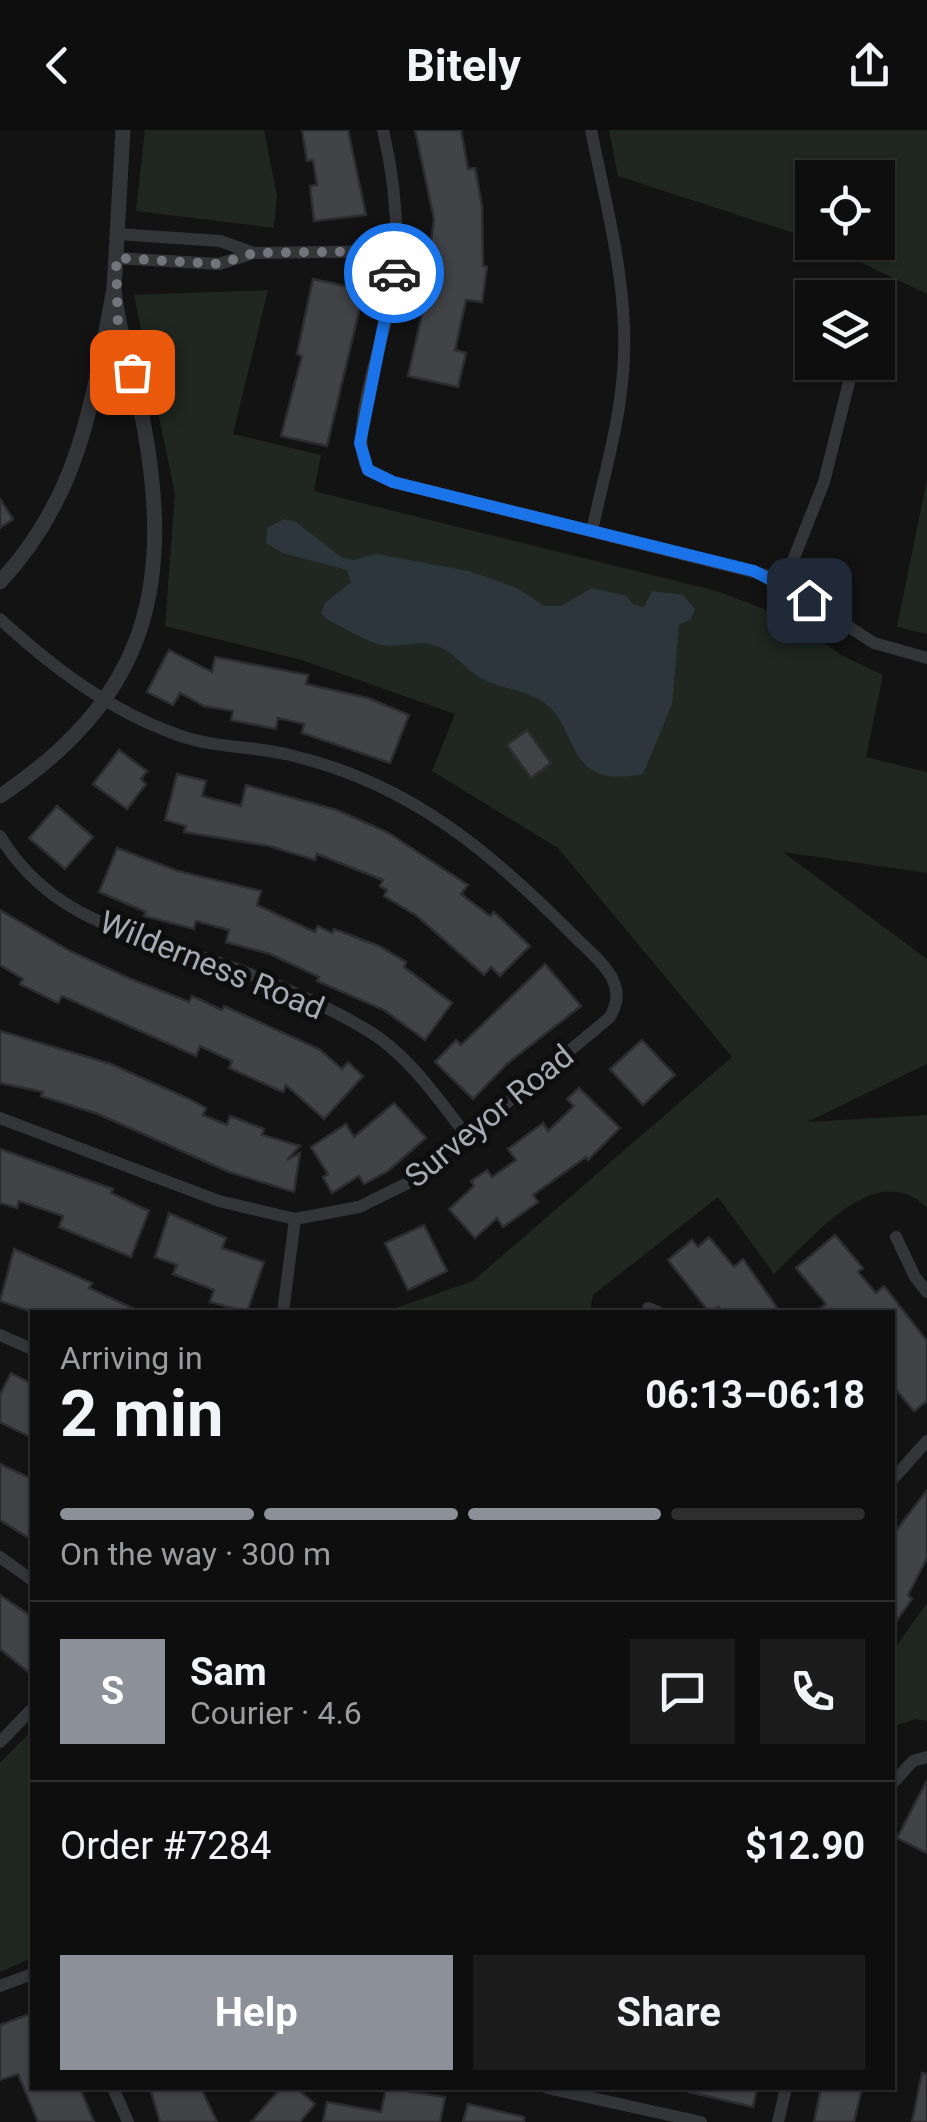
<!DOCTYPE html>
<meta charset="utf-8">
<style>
:root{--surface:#0e0e0f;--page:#1c1c1d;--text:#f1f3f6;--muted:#9b9c9e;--line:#2e2e2f;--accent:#8c9099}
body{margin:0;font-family:Roboto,sans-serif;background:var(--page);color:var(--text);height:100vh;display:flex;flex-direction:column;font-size:38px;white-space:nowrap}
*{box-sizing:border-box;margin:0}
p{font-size:32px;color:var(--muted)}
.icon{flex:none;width:55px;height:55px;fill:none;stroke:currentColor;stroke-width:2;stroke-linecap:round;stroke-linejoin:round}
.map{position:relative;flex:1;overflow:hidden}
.side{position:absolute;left:30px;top:1180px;width:865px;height:780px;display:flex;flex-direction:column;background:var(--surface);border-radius:0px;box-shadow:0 2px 8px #0004,0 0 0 2px var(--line)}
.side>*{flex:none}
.tools{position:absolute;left:795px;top:30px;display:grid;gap:20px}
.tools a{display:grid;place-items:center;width:100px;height:100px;border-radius:0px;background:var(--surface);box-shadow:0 2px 8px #0004,0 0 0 2px var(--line);font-size:50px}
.pin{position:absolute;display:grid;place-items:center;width:85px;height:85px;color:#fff;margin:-42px;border-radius:20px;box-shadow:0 5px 15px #0006}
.courier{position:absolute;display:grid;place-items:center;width:100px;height:100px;margin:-50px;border:8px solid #1a73e8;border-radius:50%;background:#fff;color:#222;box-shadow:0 2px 12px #0007}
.head em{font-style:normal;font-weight:700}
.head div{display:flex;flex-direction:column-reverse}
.head{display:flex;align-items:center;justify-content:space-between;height:170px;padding:0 30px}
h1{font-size:65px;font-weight:700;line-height:75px}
.bar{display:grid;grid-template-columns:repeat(4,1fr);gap:15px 10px;align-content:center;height:120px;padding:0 30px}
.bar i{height:12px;border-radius:8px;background:var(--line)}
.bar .current{background:var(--accent)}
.bar p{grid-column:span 4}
.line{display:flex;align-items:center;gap:25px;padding:0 30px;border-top:2px solid var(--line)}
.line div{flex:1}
.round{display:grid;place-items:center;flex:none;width:105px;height:105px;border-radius:0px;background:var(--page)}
.action{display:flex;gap:20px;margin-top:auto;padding:20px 30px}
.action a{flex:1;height:115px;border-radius:0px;background:var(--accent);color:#fff;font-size:40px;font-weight:700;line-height:115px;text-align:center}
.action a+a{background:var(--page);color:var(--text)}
header{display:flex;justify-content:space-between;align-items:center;height:130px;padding:0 30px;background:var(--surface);font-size:45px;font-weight:700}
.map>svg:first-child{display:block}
.green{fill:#1f2720}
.water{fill:#2d363c}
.building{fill:#424347;stroke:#2d2d30;stroke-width:2.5}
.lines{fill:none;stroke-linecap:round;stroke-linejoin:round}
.minor{stroke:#343539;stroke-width:12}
.tertiary{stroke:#343539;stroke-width:15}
.done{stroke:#72767c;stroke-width:10;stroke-dasharray:0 18}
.route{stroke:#1a73e8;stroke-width:12}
.labels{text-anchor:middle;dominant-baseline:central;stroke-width:10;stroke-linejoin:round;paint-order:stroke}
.street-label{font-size:32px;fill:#a5abb4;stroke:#0e0e0f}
</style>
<header><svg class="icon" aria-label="back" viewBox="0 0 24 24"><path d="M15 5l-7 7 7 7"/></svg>Bitely<svg class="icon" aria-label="share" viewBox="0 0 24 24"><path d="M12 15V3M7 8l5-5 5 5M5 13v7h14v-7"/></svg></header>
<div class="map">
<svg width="927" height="1992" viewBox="0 0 927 1992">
<rect width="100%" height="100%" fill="#131314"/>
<!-- green -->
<g class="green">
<path d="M145,0H264L277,66L274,98L136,81Z"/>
<path d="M609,0H927V164L820,113L878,112V48H812V109L618,46Z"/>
<path d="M268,160L233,304L321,325L314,361L720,462L792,490L843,526L883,545L866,627L927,642V743L783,722L927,829V934L807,992L927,985V1078C876,1026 811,1110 774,1144L718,1067L593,1165L590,1182H384L473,1151L732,927L558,718L432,641L455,584L302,530L165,496L175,364L134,165Z"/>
<path d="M927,349V504L897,497Z"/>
<path d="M927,1473V1591L915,1589L893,1597V1521Z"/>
<path d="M32,1600V1828L0,1842V1633Z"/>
</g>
<!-- water -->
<path class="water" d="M284,389L296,392L341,427L353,430L376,424L469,441L517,458L544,476H561L592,458L626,466L634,475L644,477L652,461L683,465L695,479L691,489L679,495L672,574L643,644C558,661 585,594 537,568C519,559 497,558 479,547C461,536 452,518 429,514C416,511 404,516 391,516C372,516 345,498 328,490L321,483L325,473L351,452L347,440L283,423L266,413L267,398Z"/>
<!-- building -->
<g class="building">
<path d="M302,0H348L366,85L314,91L310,56L317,55L313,30L307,31Z"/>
<path d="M415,0H461L468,39L475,38L482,76L483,136L487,137L482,172L466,170L455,220L466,223L458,257L408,246L436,121H430L434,89Z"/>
<path d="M313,149L364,160L327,316L281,306L302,226L297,224Z"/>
<path d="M0,369L13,389L0,398Z"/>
<path d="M169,520L212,542L215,527L308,545L306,554L368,568L409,585L390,633L302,603L304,594L278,588L276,599L231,590L233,581L204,576L180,563L173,575L147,562Z"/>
<path d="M527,600L551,633L531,648L507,615Z"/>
<path d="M119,620L147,641L141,649L146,654L127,679L93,654Z"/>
<path d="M177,644L206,651L202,666L241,676L246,655L337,680L387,702L468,755L461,764L490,786L494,782L530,816L500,846L491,837L484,845L417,786L384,766L387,760L380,756L383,750L317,724L315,730L269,716L184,702L186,696L165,690Z"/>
<path d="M57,676L93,707L65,739L29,708Z"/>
<path d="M117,718L178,741L261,761L257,775L315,802L318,796L332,803L334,799L379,816L406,832L404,837L452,873L425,910L384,880L317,851L319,847L270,824L226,812L229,800L196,791L194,799L144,786L146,782L99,762Z"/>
<path d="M0,780L70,821L131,849L189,872L192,866L222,880L224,876L319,919L342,939L348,932L363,946L324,989L286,955L283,962L229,938L232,931L200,916L196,926L62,866L58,873L20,854L23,849L0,835Z"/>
<path d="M545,834L581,876L508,933L473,969L435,932L456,910L461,915Z"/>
<path d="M0,901L111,934L187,968L206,978L203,985L227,995L230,986L264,999L262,1005L300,1016L287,1030L300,1023L294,1062L229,1042L98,984L41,966L43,962L0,953Z"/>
<path d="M642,910L675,945L643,975L610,939Z"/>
<path d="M579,958L620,998L588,1030L586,1027L533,1065L538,1072L503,1097L497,1088L475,1108L449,1079L474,1056L471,1051L487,1040L492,1047L516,1030L508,1019L543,993L548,1001L574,976L567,969Z"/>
<path d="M394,973L426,1008L388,1041L364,1054L359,1046L332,1063L323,1047L328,1044L311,1017L346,994L354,1007Z"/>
<path d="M0,1019L113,1059L111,1063L149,1081L131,1127L59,1097L63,1086L19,1071L17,1078L0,1073Z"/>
<path d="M169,1083L226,1108L222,1118L264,1132L247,1182L210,1172L214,1160L173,1144L177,1135L155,1127Z"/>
<path d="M424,1095L447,1141L408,1160L385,1113Z"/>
<path d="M835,1105L863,1138L858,1142L876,1163L884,1156L927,1211V1271L914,1281L892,1255V1182H816L826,1174L796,1138Z"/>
<path d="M709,1107L734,1137L743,1129L780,1182H723L719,1177L709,1182L668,1130L692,1110L698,1117Z"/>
<path d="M14,1119L92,1153L89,1158L141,1182H32L0,1171Z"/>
<path d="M11,1243L32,1254V1308L0,1292V1265Z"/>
<path d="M0,1334L32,1349V1410L0,1390Z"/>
<path d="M927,1360V1428L908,1465L912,1469L892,1497V1406Z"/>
<path d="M0,1465L32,1487V1545L0,1519Z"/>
<path d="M927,1650V1723L897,1708Z"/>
<path d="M32,1883V1958H80L94,1992H38L18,1944L0,1950V1895Z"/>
<path d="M922,1943L927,1944V1992H912Z"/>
<path d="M150,1958H201L217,1992H160Z"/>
<path d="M281,1958H296L315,1974L300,1992H251Z"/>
<path d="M386,1958L445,1967L440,1992H323L327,1972L381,1982Z"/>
<path d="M690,1958H757L753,1977L689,1962Z"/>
<path d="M821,1958H862L854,1992H814Z"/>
<path d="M468,1974L524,1987V1992H463Z"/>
</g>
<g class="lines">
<!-- minor -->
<g class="minor">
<path d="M383,0C395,51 400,108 393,161C386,205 346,302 368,340L393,352L770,446L874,513L927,528"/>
<path d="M591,0C607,80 630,161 623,243C619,296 603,349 592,401"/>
<path d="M254,123L396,121"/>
<path d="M116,128L219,134L254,123L220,111L117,104"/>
<path d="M784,453L824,352L854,232"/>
<path d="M0,489C52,537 110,581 178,605C213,618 254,616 290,625C410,653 491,722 575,807C598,830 632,854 609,888L414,1050L359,1077L295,1089L219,1071L0,988"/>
<path d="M0,706C56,799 151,806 242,841C283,857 329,877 367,900C409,925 437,968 467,1006"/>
<path d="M896,1107L915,1147L927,1162"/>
<path d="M648,1178L658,1182"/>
<path d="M283,1182L295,1089"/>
<path d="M0,1205L32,1219"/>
<path d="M892,1350L927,1311"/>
<path d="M0,1427L32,1450"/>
<path d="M0,1612L32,1579"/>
<path d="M892,1654L913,1631L927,1627"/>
<path d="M0,1856L32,1844"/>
<path d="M113,1958L128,1992"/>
<path d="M547,1958L701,1992"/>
<path d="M778,1992L786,1958"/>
</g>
<!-- tertiary -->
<g class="tertiary">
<path d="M114,159L123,0"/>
<path d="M0,452C81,365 92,271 114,159C119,208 137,253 145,302C174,465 141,572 0,666"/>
</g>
</g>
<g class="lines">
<!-- done -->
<path class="done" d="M132,242L118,197L116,128L220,134L254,123L396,121L394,143"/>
<!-- route -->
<path class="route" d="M394,143L360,313L368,340L393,352L754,441L809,470"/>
</g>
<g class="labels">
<!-- street labels -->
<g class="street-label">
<text transform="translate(212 835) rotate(22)">Wilderness Road</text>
<text transform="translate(489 986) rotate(-39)">Surveyor Road</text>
</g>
</g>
</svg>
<div class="tools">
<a><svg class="icon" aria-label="locate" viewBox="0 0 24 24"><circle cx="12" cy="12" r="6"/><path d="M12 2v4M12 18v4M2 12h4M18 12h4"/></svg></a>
<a><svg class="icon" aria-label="layers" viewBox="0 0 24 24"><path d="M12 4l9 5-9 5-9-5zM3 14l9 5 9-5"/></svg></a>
</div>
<div class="pin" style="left:132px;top:242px;background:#ea580c"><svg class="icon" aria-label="bag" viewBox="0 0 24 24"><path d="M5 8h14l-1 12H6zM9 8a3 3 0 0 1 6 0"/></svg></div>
<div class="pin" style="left:809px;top:470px;background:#1f2937"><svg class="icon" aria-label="home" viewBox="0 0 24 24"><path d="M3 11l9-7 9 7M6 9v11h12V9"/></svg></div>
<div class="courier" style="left:394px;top:143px"><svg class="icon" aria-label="car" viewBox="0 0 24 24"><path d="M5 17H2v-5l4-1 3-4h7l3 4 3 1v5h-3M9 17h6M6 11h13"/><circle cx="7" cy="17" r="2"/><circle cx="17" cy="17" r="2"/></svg></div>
<section class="side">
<div class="head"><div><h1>2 min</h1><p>Arriving in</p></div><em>06:13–06:18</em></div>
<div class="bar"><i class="current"></i><i class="current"></i><i class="current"></i><i></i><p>On the way · 300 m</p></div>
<div class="line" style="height:180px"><b class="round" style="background:var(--accent);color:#fff">S</b><div><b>Sam</b><p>Courier · 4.6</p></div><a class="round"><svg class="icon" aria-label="chat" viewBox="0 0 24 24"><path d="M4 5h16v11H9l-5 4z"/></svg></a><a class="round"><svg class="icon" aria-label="phone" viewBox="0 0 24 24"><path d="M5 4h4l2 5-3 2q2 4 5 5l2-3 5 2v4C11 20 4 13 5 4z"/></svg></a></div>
<div class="line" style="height:130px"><div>Order #7284</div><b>$12.90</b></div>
<div class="action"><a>Help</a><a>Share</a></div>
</section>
</div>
